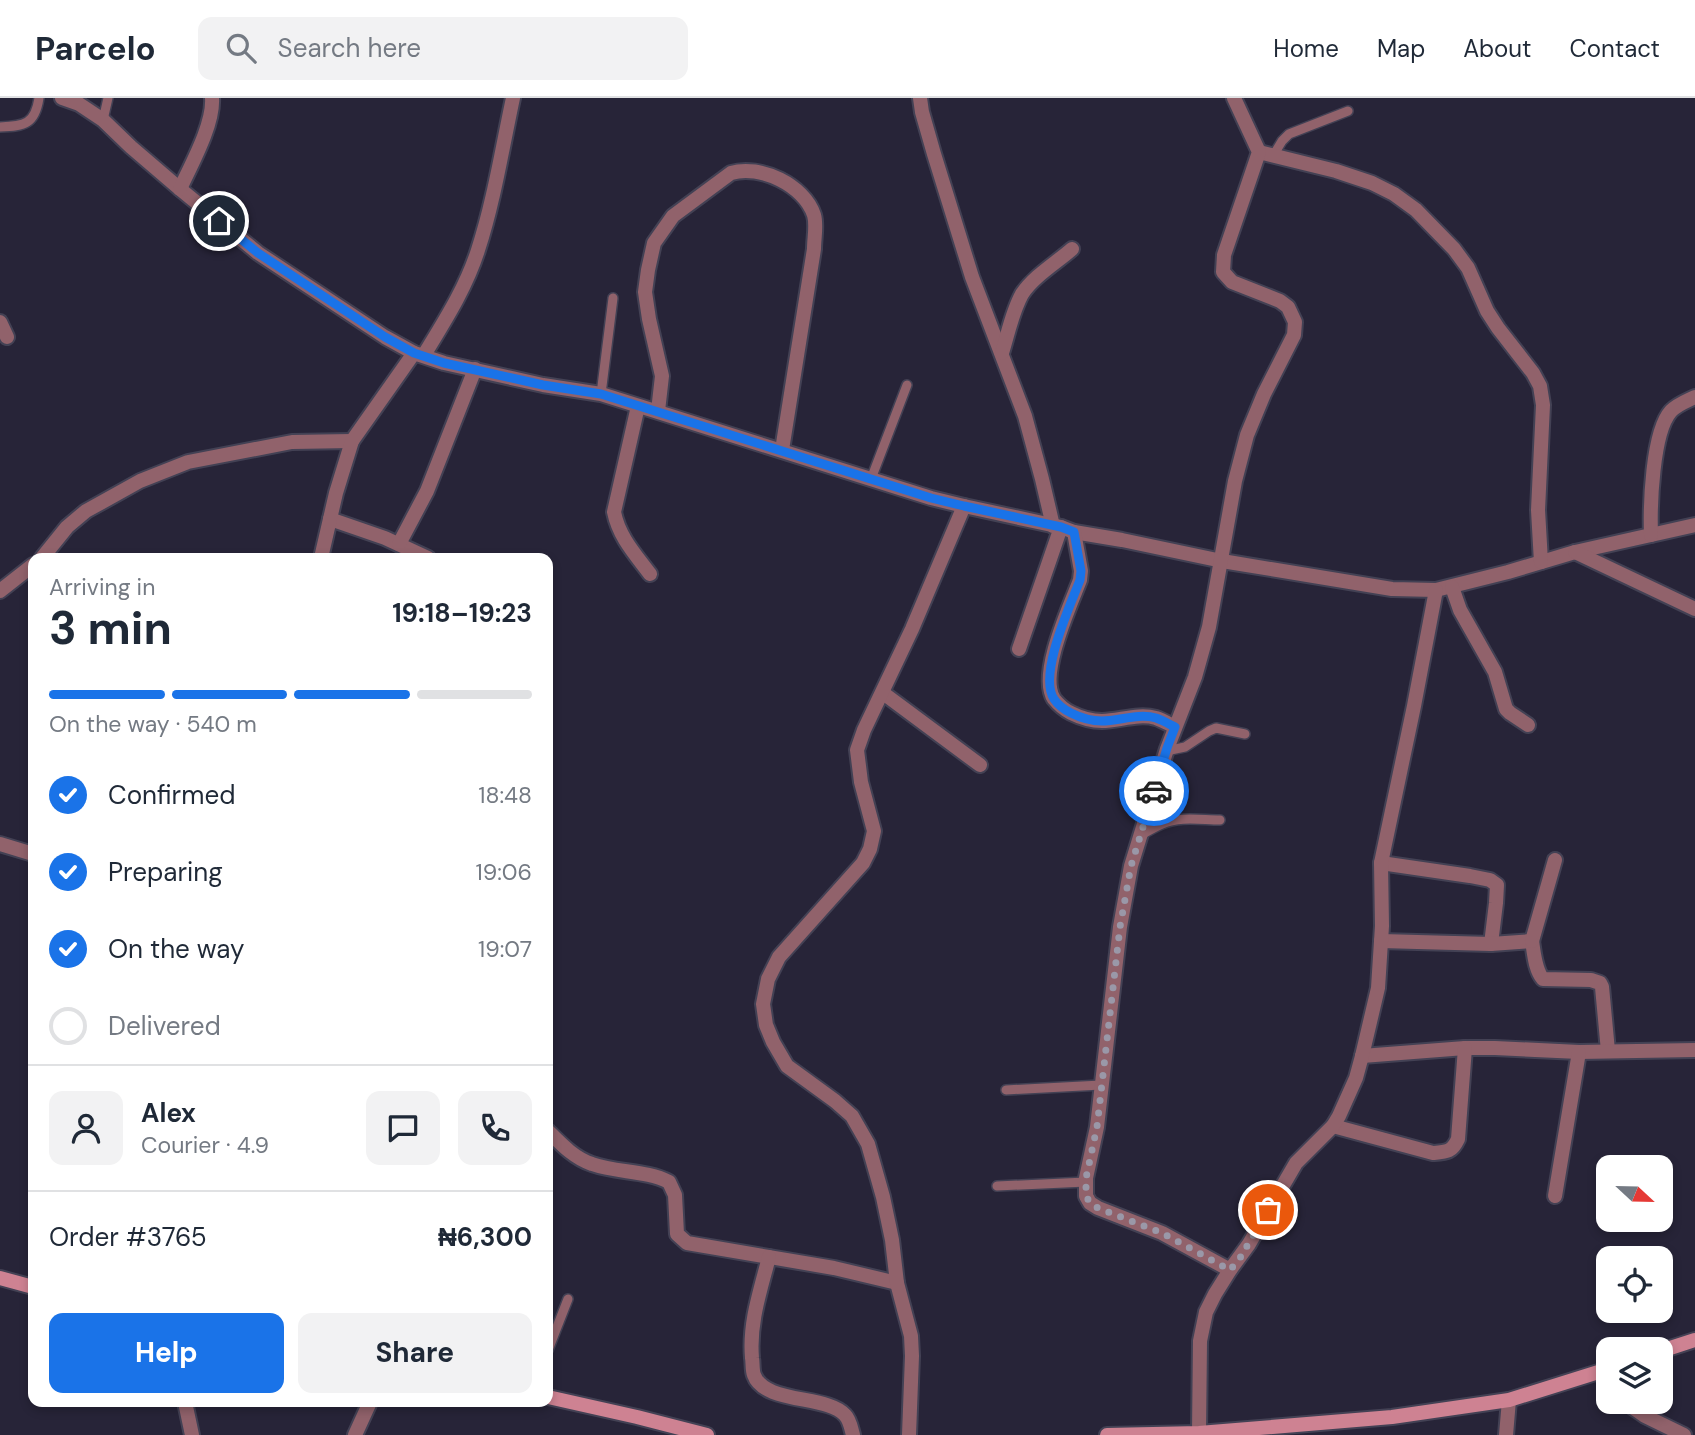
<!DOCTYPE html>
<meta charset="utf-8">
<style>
:root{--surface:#fff;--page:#f2f2f3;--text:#1f2937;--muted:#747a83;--line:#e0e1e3;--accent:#1a73e8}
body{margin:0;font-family:"DM Sans",sans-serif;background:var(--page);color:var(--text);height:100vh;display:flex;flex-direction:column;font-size:26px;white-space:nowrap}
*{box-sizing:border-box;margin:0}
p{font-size:23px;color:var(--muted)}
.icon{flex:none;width:38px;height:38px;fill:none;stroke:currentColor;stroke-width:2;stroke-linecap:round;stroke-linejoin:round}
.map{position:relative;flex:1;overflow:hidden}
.details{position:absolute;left:28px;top:455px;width:525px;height:854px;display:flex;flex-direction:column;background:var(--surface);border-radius:14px;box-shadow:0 4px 10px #0003}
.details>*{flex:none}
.needle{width:46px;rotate:112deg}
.controls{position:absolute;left:1596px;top:1057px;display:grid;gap:14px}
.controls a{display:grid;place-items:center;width:77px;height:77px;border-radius:14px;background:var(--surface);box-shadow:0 4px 10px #0003;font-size:35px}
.pin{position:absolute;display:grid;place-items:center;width:60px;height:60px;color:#fff;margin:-30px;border:4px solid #fff;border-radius:50%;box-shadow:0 2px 7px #0007}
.courier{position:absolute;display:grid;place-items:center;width:70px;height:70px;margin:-35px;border:5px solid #1a73e8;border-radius:50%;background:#fff;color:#222;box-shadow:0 2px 9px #0007}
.headline em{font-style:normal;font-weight:700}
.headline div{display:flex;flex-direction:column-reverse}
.headline{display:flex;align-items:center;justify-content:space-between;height:119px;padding:0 21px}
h1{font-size:46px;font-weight:700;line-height:52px}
.bar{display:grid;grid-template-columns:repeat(4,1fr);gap:10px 7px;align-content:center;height:84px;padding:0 21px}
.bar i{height:9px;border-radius:5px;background:var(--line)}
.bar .selected{background:var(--accent)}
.bar p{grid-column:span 4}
.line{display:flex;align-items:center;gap:18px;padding:0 21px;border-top:2px solid var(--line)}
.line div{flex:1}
.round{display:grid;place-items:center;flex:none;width:74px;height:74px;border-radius:14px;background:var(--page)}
ol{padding:0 21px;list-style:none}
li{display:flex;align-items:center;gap:21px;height:77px}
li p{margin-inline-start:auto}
li .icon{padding:7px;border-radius:50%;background:var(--accent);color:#fff;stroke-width:4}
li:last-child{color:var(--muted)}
li i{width:38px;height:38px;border:4px solid var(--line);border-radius:50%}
.cta{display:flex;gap:14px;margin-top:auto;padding:14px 21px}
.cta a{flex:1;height:80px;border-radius:14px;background:var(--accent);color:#fff;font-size:28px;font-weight:700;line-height:80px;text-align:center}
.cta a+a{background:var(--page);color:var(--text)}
header{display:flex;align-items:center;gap:42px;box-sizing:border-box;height:98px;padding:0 35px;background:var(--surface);border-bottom:2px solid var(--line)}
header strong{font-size:33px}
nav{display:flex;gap:38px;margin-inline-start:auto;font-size:24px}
.search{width:490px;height:63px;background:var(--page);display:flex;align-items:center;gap:18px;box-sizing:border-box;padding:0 24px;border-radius:14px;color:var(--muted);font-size:26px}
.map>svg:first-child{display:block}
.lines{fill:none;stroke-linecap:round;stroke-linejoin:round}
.lane-casing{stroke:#434154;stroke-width:12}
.street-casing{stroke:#434154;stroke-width:18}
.secondary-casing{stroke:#434154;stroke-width:18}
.lane{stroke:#91626b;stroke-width:9}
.street{stroke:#91626b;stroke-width:14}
.secondary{stroke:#ce8292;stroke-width:14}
.done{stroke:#9a98a8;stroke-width:7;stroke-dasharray:0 12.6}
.route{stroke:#1a73e8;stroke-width:9}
</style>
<header>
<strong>Parcelo</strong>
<div class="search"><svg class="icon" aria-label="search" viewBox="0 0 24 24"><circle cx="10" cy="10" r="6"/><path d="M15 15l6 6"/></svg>Search here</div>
<nav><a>Home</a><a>Map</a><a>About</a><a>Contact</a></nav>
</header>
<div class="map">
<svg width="1695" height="1337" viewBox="0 0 1695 1337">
<rect width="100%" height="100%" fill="#272438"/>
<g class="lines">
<defs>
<g id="lane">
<path d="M103,22L108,0"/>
<path d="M0,29C25,28 35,26 39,0"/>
<path d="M1273,58L1282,43L1289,36L1348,13"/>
<path d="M601,296L613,200"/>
<path d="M871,381L907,287"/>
<path d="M1166,653L1185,649L1209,633L1216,630L1245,636"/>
<path d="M1141,737C1148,733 1155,729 1162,726C1180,718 1201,722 1220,722"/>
<path d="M1006,992L1101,987"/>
<path d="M997,1088L1086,1084"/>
<path d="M548,1252L568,1201"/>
</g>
<g id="street">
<path d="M62,0L79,6L103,22L131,49L180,91L258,155L385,239L414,255L444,265L543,287L601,296L931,400L964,408L1061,429L1074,434L1122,442L1222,463L1392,491L1436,492L1508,474L1575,454L1695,427"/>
<path d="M920,0L922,14L934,56L972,179L1025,318L1042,381L1053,428"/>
<path d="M1259,54L1336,73L1372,85L1394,96L1416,112L1454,151L1468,170L1487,213L1498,230L1533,275L1540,288L1543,307L1538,412L1541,464"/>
<path d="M180,91C191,67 214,26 212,0"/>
<path d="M0,224L7,239"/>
<path d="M1002,255C1008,236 1012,214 1022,196C1034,178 1056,165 1072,151"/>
<path d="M424,257C444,224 466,190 478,152C494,103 502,51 513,0"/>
<path d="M638,308L614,414C619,439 635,456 650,476"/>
<path d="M658,313L662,278L649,221L645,194L648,172L654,145L673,118L731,75C760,66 804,87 814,117C817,127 814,140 814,151L782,352"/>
<path d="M330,421L385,440L428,460"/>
<path d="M1074,434L1081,473L1080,482C1070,508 1038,577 1054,601C1058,606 1065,612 1071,615C1081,620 1090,623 1102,623C1119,623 1138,615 1156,620C1162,622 1169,626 1175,629"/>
<path d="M1651,437C1650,409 1652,334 1671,313C1678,306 1687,303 1695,299"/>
<path d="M399,446L427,393L475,271"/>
<path d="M1575,454L1695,511"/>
<path d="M42,460L67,429L86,413L140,383L188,364L292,344L352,343"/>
<path d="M321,460L336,395L352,343L414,255"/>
<path d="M1452,489L1460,512L1495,574L1506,611L1510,615L1528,627"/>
<path d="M0,493L33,467"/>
<path d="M1019,551L1061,429"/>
<path d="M883,595L980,667"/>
<path d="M0,746L33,756"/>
<path d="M1381,765L1470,778L1490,782L1497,787L1496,805L1491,846"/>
<path d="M1381,843L1491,846L1532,843C1534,855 1535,872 1543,881L1591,882L1600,885L1602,889L1608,953"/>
<path d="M1532,843L1555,762"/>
<path d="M1362,958L1465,950H1495L1579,954L1695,952"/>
<path d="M1333,1028L1433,1055C1447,1054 1452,1054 1458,1041L1465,950"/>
<path d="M548,1033C561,1046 574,1060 592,1066C617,1075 646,1072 669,1084L675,1097L677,1136L687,1145L834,1170L897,1185"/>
<path d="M1555,1098L1579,954"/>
<path d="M769,1159C760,1194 749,1225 752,1260C753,1265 752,1272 754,1277C764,1306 828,1297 845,1317C850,1322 851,1330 853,1337"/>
<path d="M1230,1172L1162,1135L1098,1110L1090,1105L1086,1098V1080L1097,1029L1120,829L1131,768L1167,651L1195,579L1209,529L1235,383L1247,337L1264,296L1294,237L1295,224L1288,209L1280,203L1232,184L1223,174L1224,157L1259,54L1234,0"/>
<path d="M185,1304L192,1337"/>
<path d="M1625,1304L1645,1318L1684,1337"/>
<path d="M1199,1335L1200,1243L1206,1214L1215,1196L1230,1172L1249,1146L1296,1065L1333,1028L1339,1018L1356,980L1362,958L1378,890L1382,828L1381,765L1414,608L1436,492"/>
<path d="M355,1337L370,1304"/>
<path d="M909,1337L912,1258L911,1238L897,1185L892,1142L883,1099L868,1046L852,1018L835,1003L787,968L773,944L766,927L763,906L768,881L779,859L863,765L870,751L874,733L861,684L857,652L864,632L912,531L964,408"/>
<path d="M1506,1337L1509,1302"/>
</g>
<g id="secondary">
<path d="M0,1180L33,1189"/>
<path d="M1661,1253L1695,1242"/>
<path d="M548,1299L637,1319L707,1337"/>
<path d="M1107,1337L1199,1335L1392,1319L1509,1302L1608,1271"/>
</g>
</defs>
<!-- lane casing -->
<use href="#lane" class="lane-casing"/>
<!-- street casing -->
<use href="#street" class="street-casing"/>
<!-- secondary casing -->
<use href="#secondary" class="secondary-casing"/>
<!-- lane -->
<use href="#lane" class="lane"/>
<!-- street -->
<use href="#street" class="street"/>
<!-- secondary -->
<use href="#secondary" class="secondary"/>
</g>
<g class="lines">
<!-- done -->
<path class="done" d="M1154,693L1131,768L1120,829L1097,1029L1086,1080V1098L1090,1105L1098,1110L1162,1135L1230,1172L1240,1160L1268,1112"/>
<!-- route -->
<path class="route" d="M219,123L258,155L385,239L414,255L444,265L543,287L601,296L931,400L964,408L1061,429L1074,434L1081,473L1080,482C1070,508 1038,577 1054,601C1058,607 1065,612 1071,615C1081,620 1090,623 1102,623C1119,623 1138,615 1156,620C1162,622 1169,626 1175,629L1167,650L1154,693"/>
</g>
</svg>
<div class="controls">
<a><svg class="needle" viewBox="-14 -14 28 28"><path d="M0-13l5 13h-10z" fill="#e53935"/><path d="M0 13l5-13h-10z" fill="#747a83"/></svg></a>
<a><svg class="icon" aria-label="locate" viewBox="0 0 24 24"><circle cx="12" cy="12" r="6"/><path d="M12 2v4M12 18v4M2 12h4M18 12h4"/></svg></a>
<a><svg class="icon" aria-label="layers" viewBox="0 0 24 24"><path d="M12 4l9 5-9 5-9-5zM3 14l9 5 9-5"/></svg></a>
</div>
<div class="pin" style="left:1268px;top:1112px;background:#ea580c"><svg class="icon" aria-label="bag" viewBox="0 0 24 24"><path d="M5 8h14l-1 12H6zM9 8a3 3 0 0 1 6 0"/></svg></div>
<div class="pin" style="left:219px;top:123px;background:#1f2937"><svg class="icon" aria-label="home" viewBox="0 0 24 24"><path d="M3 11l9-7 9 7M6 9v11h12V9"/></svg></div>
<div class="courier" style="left:1154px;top:693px"><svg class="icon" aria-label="car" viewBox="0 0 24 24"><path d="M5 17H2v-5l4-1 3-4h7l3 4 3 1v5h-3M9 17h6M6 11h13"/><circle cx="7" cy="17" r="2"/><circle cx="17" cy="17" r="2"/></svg></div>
<section class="details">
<div class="headline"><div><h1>3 min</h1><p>Arriving in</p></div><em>19:18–19:23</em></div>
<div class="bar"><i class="selected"></i><i class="selected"></i><i class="selected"></i><i></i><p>On the way · 540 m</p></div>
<ol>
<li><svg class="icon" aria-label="check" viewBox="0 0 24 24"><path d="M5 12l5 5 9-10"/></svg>Confirmed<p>18:48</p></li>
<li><svg class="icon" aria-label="check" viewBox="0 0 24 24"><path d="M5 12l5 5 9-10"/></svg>Preparing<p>19:06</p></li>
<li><svg class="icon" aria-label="check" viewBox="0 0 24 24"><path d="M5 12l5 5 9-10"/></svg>On the way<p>19:07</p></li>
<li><i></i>Delivered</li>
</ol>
<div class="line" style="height:126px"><a class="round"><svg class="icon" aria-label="person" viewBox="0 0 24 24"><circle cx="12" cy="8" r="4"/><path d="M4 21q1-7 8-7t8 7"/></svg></a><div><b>Alex</b><p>Courier · 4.9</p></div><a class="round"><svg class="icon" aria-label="chat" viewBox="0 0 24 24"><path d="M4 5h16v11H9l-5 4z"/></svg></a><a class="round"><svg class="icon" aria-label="phone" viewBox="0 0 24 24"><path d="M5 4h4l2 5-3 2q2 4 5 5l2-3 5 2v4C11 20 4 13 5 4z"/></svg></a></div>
<div class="line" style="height:91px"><div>Order #3765</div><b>₦6,300</b></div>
<div class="cta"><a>Help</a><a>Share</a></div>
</section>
</div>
